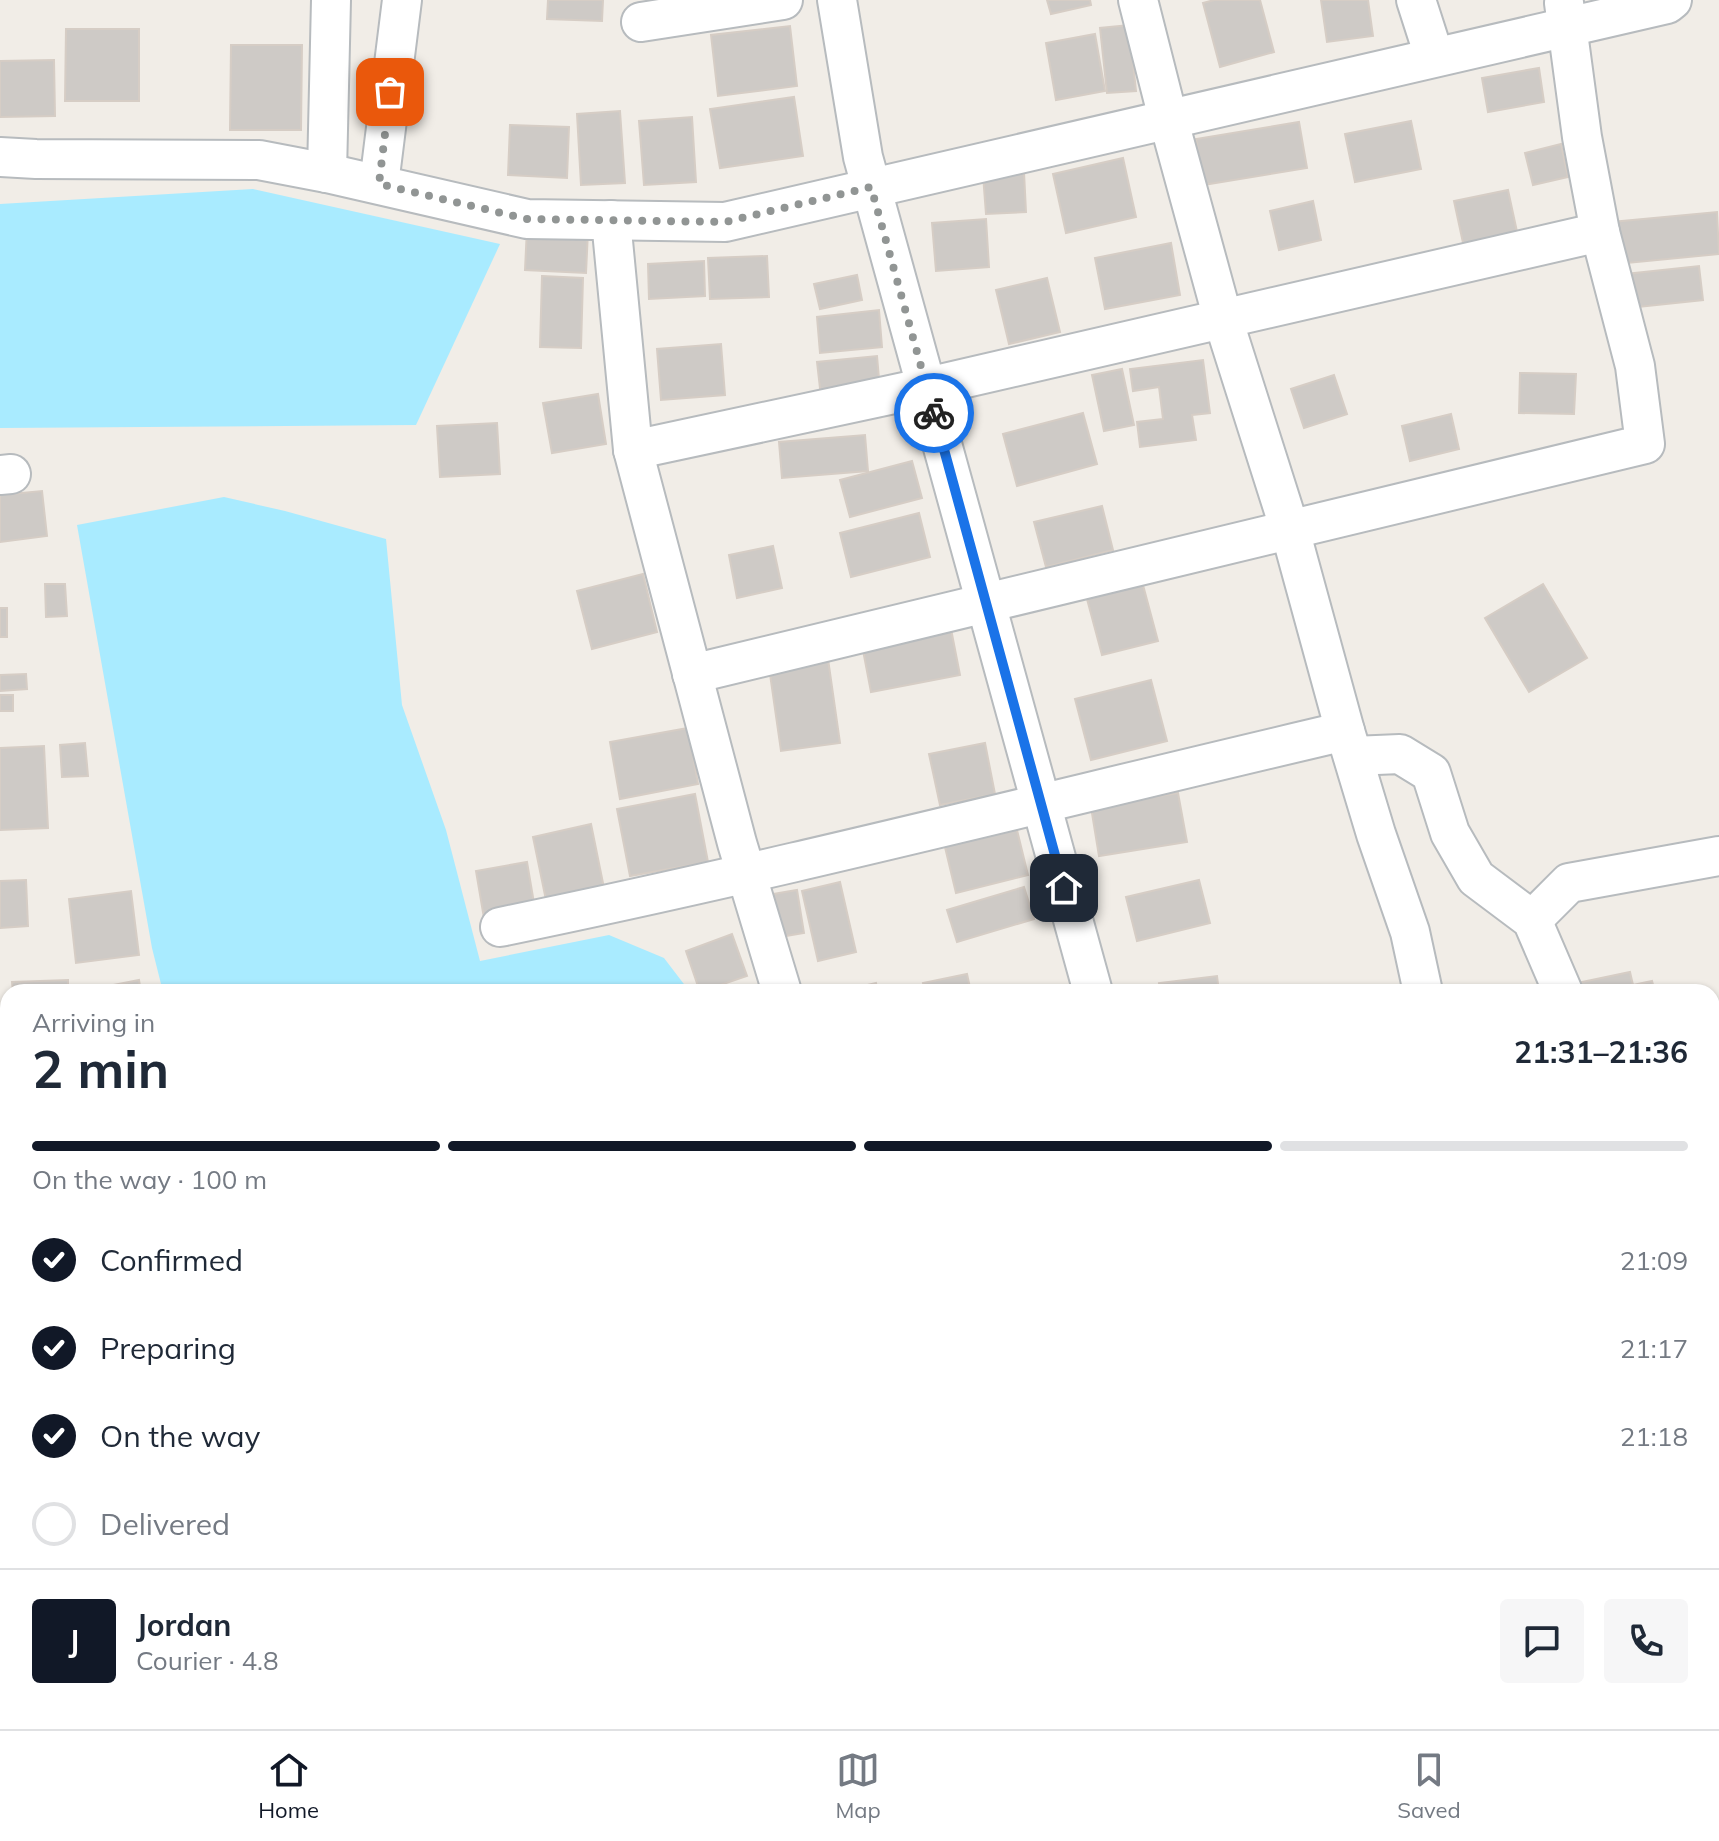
<!DOCTYPE html>
<meta charset="utf-8">
<style>
:root{--surface:#fff;--page:#f6f6f7;--text:#1f2937;--muted:#747a83;--line:#e0e1e3;--accent:#111827}
body{margin:0;font-family:Mulish,sans-serif;background:var(--page);color:var(--text);height:100vh;display:flex;flex-direction:column;font-size:30px;white-space:nowrap}
*{box-sizing:border-box;margin:0}
p{font-size:26px;color:var(--muted)}
.icon{flex:none;width:44px;height:44px;fill:none;stroke:currentColor;stroke-width:2;stroke-linecap:round;stroke-linejoin:round}
.map{position:relative;flex:1;overflow:hidden}
.panel{position:absolute;left:0px;top:984px;width:1720px;height:746px;display:flex;flex-direction:column;background:var(--surface);border-radius:24px 24px 0 0;box-shadow:0 2px 6px #0004}
.panel>*{flex:none}
.pin{position:absolute;display:grid;place-items:center;width:68px;height:68px;color:#fff;margin:-34px;border-radius:16px;box-shadow:0 4px 12px #0006}
.courier{position:absolute;display:grid;place-items:center;width:80px;height:80px;margin:-40px;border:6px solid #1a73e8;border-radius:50%;background:#fff;color:#222;box-shadow:0 2px 10px #0007}
.overview em{font-style:normal;font-weight:700}
.overview div{display:flex;flex-direction:column-reverse}
.overview{display:flex;align-items:center;justify-content:space-between;height:136px;padding:0 32px}
h1{font-size:52px;font-weight:700;line-height:60px}
.bar{display:grid;grid-template-columns:repeat(4,1fr);gap:12px 8px;align-content:center;height:96px;padding:0 32px}
.bar i{height:10px;border-radius:6px;background:var(--line)}
.bar .active{background:var(--accent)}
.bar p{grid-column:span 4}
.line{display:flex;align-items:center;gap:20px;padding:0 32px;border-top:2px solid var(--line)}
.line div{flex:1}
.round{display:grid;place-items:center;flex:none;width:84px;height:84px;border-radius:8px;background:var(--page)}
ol{padding:0 32px;list-style:none}
li{display:flex;align-items:center;gap:24px;height:88px}
li p{margin-inline-start:auto}
li .icon{padding:8px;border-radius:50%;background:var(--accent);color:#fff;stroke-width:4}
li:last-child{color:var(--muted)}
li i{width:44px;height:44px;border:4px solid var(--line);border-radius:50%}
.tabs{display:flex;justify-content:space-around;align-items:center;height:112px;border-top:2px solid var(--line);background:var(--surface);font-size:22px;color:var(--muted)}
.tabs a{display:grid;justify-items:center;gap:4px}
.tabs .active{color:var(--accent)}
.map>svg:first-child{display:block}
.water{fill:#a9ebff}
.building{fill:#cecac6;stroke:#d6cdc5;stroke-width:2}
.lines{fill:none;stroke-linecap:round;stroke-linejoin:round}
.street-casing{stroke:#b7bbbe;stroke-width:42}
.street{stroke:#fff;stroke-width:38}
.done{stroke:#919594;stroke-width:8;stroke-dasharray:0 14.4}
.route{stroke:#1a73e8;stroke-width:10}
</style>
<div class="map">
<svg width="1719" height="1729" viewBox="0 0 1719 1729">
<rect width="100%" height="100%" fill="#f1ede7"/>
<!-- water -->
<g class="water">
<path d="M253,189L500,244L416,425L0,428V204Z"/>
<path d="M224,497L285,511L386,539L402,705L446,830L480,961L609,935L664,958L690,992H163L152,948L77,525Z"/>
</g>
<!-- building -->
<g class="building">
<path d="M548,0H603L602,21L547,19Z"/>
<path d="M1047,0H1090L1091,5L1051,14Z"/>
<path d="M1214,0H1260L1274,52L1220,67L1203,3Z"/>
<path d="M1321,0H1368L1373,36L1327,42Z"/>
<path d="M1129,25L1136,91L1107,93L1100,28Z"/>
<path d="M790,26L797,86L718,96L711,35Z"/>
<path d="M66,29H139V101H65Z"/>
<path d="M1095,34L1105,91L1056,100L1046,43Z"/>
<path d="M231,45H302L301,130H230Z"/>
<path d="M54,60L55,116L0,117V61Z"/>
<path d="M1539,68L1544,102L1488,112L1482,78Z"/>
<path d="M794,97L803,156L720,168L710,109Z"/>
<path d="M620,111L625,183L581,185L577,114Z"/>
<path d="M692,117L696,182L644,185L639,121Z"/>
<path d="M1411,121L1421,169L1355,182L1345,134Z"/>
<path d="M1299,122L1307,168L1203,185L1196,139Z"/>
<path d="M510,125L569,127L567,178L508,175Z"/>
<path d="M1561,144L1568,177L1533,185L1525,153Z"/>
<path d="M1123,158L1136,217L1066,233L1053,174Z"/>
<path d="M1024,172L1026,212L986,214L983,175Z"/>
<path d="M1508,190L1519,241L1465,252L1454,201Z"/>
<path d="M1313,201L1321,240L1279,250L1270,211Z"/>
<path d="M1717,212L1719,254L1617,264L1612,222Z"/>
<path d="M986,219L989,267L936,271L932,223Z"/>
<path d="M527,228L588,231L586,273L525,270Z"/>
<path d="M1171,243L1180,295L1105,309L1095,258Z"/>
<path d="M767,256L769,297L710,299L708,258Z"/>
<path d="M704,261L705,296L649,299L648,264Z"/>
<path d="M1699,266L1703,300L1629,308L1626,274Z"/>
<path d="M857,275L862,300L820,309L814,284Z"/>
<path d="M542,276L583,278L581,348L540,347Z"/>
<path d="M1047,278L1060,332L1009,344L996,290Z"/>
<path d="M879,310L882,347L820,353L817,317Z"/>
<path d="M721,344L725,395L661,400L657,349Z"/>
<path d="M877,356L880,390L821,397L817,362Z"/>
<path d="M1203,360L1210,413L1192,415L1196,440L1140,447L1137,422L1163,419L1159,387L1133,391L1130,369Z"/>
<path d="M1122,369L1134,425L1104,431L1092,375Z"/>
<path d="M1520,373L1576,374L1574,414L1519,413Z"/>
<path d="M1334,375L1347,414L1304,428L1291,389Z"/>
<path d="M598,394L606,444L552,453L543,403Z"/>
<path d="M1083,413L1097,464L1017,486L1003,434Z"/>
<path d="M1451,414L1459,449L1410,461L1402,426Z"/>
<path d="M497,423L500,474L440,477L437,426Z"/>
<path d="M865,435L868,471L782,478L779,442Z"/>
<path d="M912,461L922,498L850,517L840,480Z"/>
<path d="M42,491L47,536L0,542V495Z"/>
<path d="M1102,506L1113,550L1046,567L1034,522Z"/>
<path d="M919,513L930,557L851,577L840,533Z"/>
<path d="M773,546L782,588L737,598L729,555Z"/>
<path d="M643,574L657,632L592,649L577,591Z"/>
<path d="M45,584H65L67,616L46,617Z"/>
<path d="M1543,584L1587,658L1529,692L1485,618Z"/>
<path d="M1143,585L1158,641L1102,655L1087,599Z"/>
<rect x="0" y="608" width="7" height="29"/>
<path d="M951,629L960,675L871,692L862,645Z"/>
<path d="M828,659L840,743L781,751L769,667Z"/>
<path d="M26,674L27,689L0,691V675Z"/>
<path d="M1151,680L1167,741L1091,760L1075,699Z"/>
<rect x="0" y="695" width="13" height="16"/>
<path d="M688,728L698,784L620,799L610,742Z"/>
<path d="M85,743L88,776L62,777L60,745Z"/>
<path d="M985,743L995,794L940,805L929,754Z"/>
<path d="M44,746L48,828L0,830V748Z"/>
<path d="M1178,793L1187,842L1099,856L1091,807Z"/>
<path d="M695,794L708,862L630,876L617,809Z"/>
<path d="M591,824L604,888L546,900L533,837Z"/>
<path d="M1016,826L1028,875L956,893L944,843Z"/>
<path d="M527,862L535,909L484,918L476,871Z"/>
<path d="M26,880L28,926L0,928V881Z"/>
<path d="M1199,880L1210,923L1137,941L1126,897Z"/>
<path d="M840,882L856,952L818,961L802,891Z"/>
<path d="M1024,887L1034,919L957,942L947,910Z"/>
<path d="M797,890L804,933L774,938L767,895Z"/>
<path d="M131,891L139,955L76,963L69,899Z"/>
<path d="M732,934L747,976L700,992L686,951Z"/>
<path d="M1630,972L1633,985L1652,981L1655,992H1578L1577,983Z"/>
<path d="M967,974L971,992H925L923,983Z"/>
<path d="M1217,976L1219,992H1160L1159,983Z"/>
<path d="M68,980V992H13L12,982Z"/>
<path d="M139,980L141,992H99L98,988Z"/>
<path d="M876,983L878,992H838Z"/>
<path d="M1719,1320V1363L1712,1364V1321Z"/>
<rect x="166" y="1722" width="30" height="7"/>
<path d="M506,1722H568L569,1729H507Z"/>
<path d="M638,1722H706L707,1729H639Z"/>
<path d="M1051,1722H1132L1133,1729H1052Z"/>
</g>
<g class="lines">
<defs>
<g id="street">
<path d="M837,0L863,157L1093,992"/>
<path d="M1138,0L1168,118L1223,319L1290,530L1345,731L1376,834L1410,932L1423,992"/>
<path d="M1416,0L1434,56"/>
<path d="M641,22L783,0"/>
<path d="M0,157L36,159L259,160L327,173L527,219L725,222L1667,4L1672,0"/>
<path d="M327,173L331,0"/>
<path d="M379,184L402,0"/>
<path d="M611,220L633,450L737,843L782,992"/>
<path d="M633,450L927,387L1600,232"/>
<path d="M0,475L11,474"/>
<path d="M692,674L1645,444L1635,366L1600,232L1582,137L1564,3"/>
<path d="M1353,756L1400,754L1431,773L1450,833L1476,878L1532,920L1563,992"/>
<path d="M1532,920L1569,883L1719,856"/>
<path d="M500,927C783,869 1063,797 1345,731"/>
<path d="M1712,1081L1719,1080"/>
<path d="M0,1107L8,1146"/>
<path d="M0,1357L8,1356"/>
<path d="M0,1620L8,1618"/>
<path d="M1712,1630L1719,1678"/>
<path d="M100,1722L102,1729"/>
<path d="M1003,1722L1005,1729"/>
<path d="M1288,1722L1290,1729"/>
<path d="M826,1729L862,1722"/>
</g>
</defs>
<!-- street casing -->
<use href="#street" class="street-casing"/>
<!-- street -->
<use href="#street" class="street"/>
</g>
<g class="lines">
<!-- done -->
<path class="done" d="M390,92L379,184L527,219L725,222L871,187L934,413"/>
<!-- route -->
<path class="route" d="M934,413L1064,888"/>
</g>
</svg>
<div class="pin" style="left:390px;top:92px;background:#ea580c"><svg class="icon" aria-label="bag" viewBox="0 0 24 24"><path d="M5 8h14l-1 12H6zM9 8a3 3 0 0 1 6 0"/></svg></div>
<div class="pin" style="left:1064px;top:888px;background:#1f2937"><svg class="icon" aria-label="home" viewBox="0 0 24 24"><path d="M3 11l9-7 9 7M6 9v11h12V9"/></svg></div>
<div class="courier" style="left:934px;top:413px"><svg class="icon" aria-label="bike" viewBox="0 0 24 24"><circle cx="6" cy="16" r="4"/><circle cx="18" cy="16" r="4"/><path d="M6 16l4-8h5l3 8M10 8l3 8H6M13 5h3"/></svg></div>
<section class="panel">
<div class="overview"><div><h1>2 min</h1><p>Arriving in</p></div><em>21:31–21:36</em></div>
<div class="bar"><i class="active"></i><i class="active"></i><i class="active"></i><i></i><p>On the way · 100 m</p></div>
<ol>
<li><svg class="icon" aria-label="check" viewBox="0 0 24 24"><path d="M5 12l5 5 9-10"/></svg>Confirmed<p>21:09</p></li>
<li><svg class="icon" aria-label="check" viewBox="0 0 24 24"><path d="M5 12l5 5 9-10"/></svg>Preparing<p>21:17</p></li>
<li><svg class="icon" aria-label="check" viewBox="0 0 24 24"><path d="M5 12l5 5 9-10"/></svg>On the way<p>21:18</p></li>
<li><i></i>Delivered</li>
</ol>
<div class="line" style="height:144px"><b class="round" style="background:var(--accent);color:#fff">J</b><div><b>Jordan</b><p>Courier · 4.8</p></div><a class="round"><svg class="icon" aria-label="chat" viewBox="0 0 24 24"><path d="M4 5h16v11H9l-5 4z"/></svg></a><a class="round"><svg class="icon" aria-label="phone" viewBox="0 0 24 24"><path d="M5 4h4l2 5-3 2q2 4 5 5l2-3 5 2v4C11 20 4 13 5 4z"/></svg></a></div>
</section>
</div>
<nav class="tabs">
<a class="active"><svg class="icon" aria-label="home" viewBox="0 0 24 24"><path d="M3 11l9-7 9 7M6 9v11h12V9"/></svg>Home</a>
<a><svg class="icon" aria-label="map" viewBox="0 0 24 24"><path d="M3 6l6-2 6 2 6-2v14l-6 2-6-2-6 2zM9 4v14M15 6v14"/></svg>Map</a>
<a><svg class="icon" aria-label="saved" viewBox="0 0 24 24"><path d="M7 4h10v16l-5-4-5 4z"/></svg>Saved</a>
</nav>
